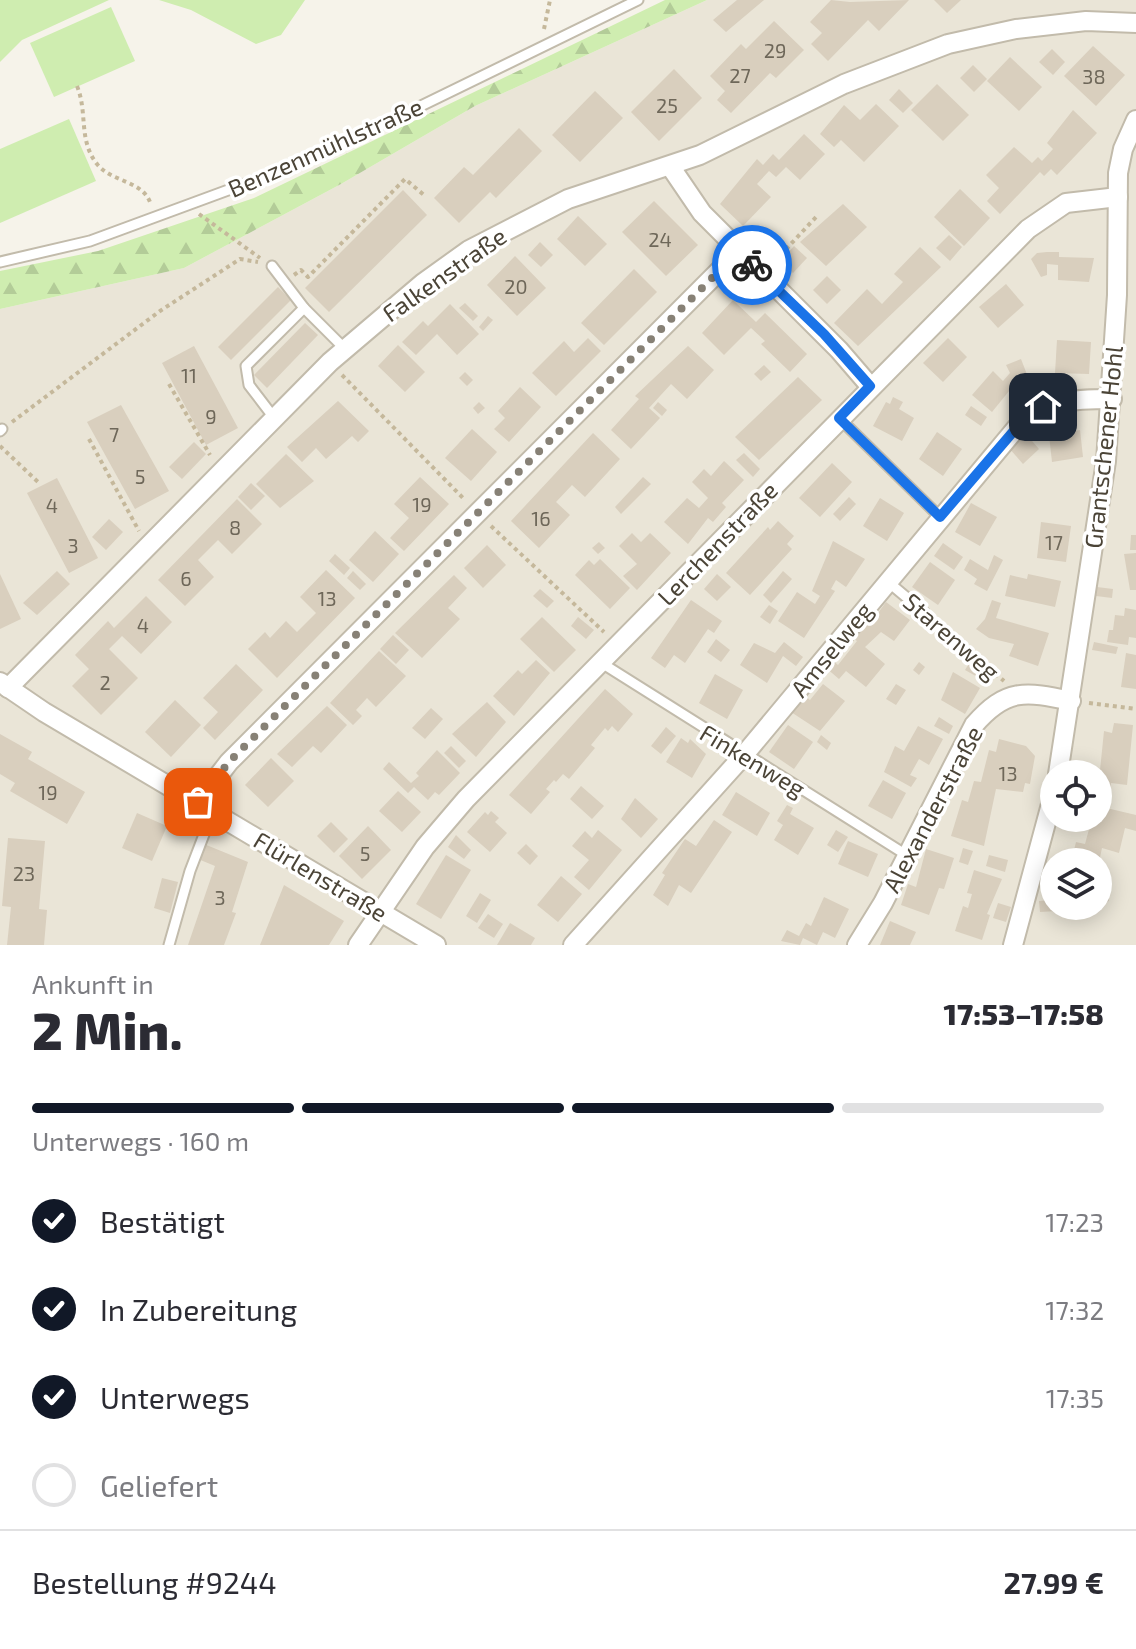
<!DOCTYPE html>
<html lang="de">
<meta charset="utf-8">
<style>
:root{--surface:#fff;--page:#f7f7f7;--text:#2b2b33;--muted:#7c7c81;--line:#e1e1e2;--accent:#111827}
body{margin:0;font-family:"Exo 2",sans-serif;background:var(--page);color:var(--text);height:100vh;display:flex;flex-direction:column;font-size:30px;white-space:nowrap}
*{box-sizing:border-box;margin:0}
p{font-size:26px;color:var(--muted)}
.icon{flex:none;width:44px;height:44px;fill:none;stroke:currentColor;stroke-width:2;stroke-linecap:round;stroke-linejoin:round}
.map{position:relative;height:945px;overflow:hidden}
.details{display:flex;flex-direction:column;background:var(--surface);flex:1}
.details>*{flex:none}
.controls{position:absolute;left:1040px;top:760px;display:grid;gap:16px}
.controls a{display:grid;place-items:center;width:72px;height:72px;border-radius:50%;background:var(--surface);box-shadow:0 4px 20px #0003;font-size:40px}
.pin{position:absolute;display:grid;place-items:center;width:68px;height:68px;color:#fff;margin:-34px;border-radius:16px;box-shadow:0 4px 12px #0006}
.courier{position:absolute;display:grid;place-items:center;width:80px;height:80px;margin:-40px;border:6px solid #1a73e8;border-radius:50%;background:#fff;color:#222;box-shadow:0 2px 10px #0007}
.summary em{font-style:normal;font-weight:800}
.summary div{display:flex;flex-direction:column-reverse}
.summary{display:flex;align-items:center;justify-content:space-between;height:136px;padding:0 32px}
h1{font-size:52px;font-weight:800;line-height:60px}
.bar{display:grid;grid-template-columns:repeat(4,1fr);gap:12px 8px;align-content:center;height:96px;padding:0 32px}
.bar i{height:10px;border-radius:6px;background:var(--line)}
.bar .active{background:var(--accent)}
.bar p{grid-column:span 4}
.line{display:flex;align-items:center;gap:20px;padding:0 32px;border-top:2px solid var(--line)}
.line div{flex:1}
ol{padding:0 32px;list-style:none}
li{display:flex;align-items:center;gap:24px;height:88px}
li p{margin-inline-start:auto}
li .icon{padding:8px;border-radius:50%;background:var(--accent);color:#fff;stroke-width:4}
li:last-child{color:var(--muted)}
li i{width:44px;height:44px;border:4px solid var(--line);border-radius:50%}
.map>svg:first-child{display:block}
.residential{fill:#eae5d7;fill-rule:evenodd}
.grass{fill:#cfedb0}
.forest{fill:url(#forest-firs)}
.building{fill:#d9cfbe}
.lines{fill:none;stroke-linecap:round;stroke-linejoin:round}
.lane-casing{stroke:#c2bbab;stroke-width:13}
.street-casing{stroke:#c2bbab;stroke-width:22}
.path{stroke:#c5b89b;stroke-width:4;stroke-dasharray:4 4;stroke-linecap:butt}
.lane{stroke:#fff;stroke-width:9}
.street{stroke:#fff;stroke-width:18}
.done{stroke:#878176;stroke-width:8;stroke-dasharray:0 14.4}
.route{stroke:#1a73e8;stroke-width:10}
.labels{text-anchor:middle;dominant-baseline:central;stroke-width:7;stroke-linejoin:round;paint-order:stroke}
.number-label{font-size:20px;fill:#6e6759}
.street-label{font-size:24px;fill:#4b4437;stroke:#fff}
</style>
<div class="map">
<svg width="1136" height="945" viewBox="0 0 1136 945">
<defs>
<pattern id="forest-firs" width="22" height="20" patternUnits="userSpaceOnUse" patternTransform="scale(2)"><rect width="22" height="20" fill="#cfedb0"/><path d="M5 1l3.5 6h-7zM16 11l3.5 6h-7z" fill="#b3cc98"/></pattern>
</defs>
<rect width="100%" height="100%" fill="#f6f3ea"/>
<!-- residential -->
<path class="residential" d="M707,0H1136V945H0V309L184,268L341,184L475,106ZM1054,774H1098V818H1054ZM1054,862H1098V906H1054Z"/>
<!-- grass -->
<g class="grass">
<path d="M0,0H109L22,40L0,62Z"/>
<path d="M159,0H305L281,35L256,44L191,10Z"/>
<path d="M111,7L135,61L54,97L30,43Z"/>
<path d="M69,119L96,181L0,223V149Z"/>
</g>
<!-- forest -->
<path class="forest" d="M665,0H707L475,106L341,184L184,268L0,309V271L98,251L254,198Z"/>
<!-- building -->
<g class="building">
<path d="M737,0H764L726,32L713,20Z"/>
<path d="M831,0L850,2L909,0L879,31L868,20L828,61L811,44L822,33L810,22Z"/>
<path d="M934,0H961L947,13Z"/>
<path d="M774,21L804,50L776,78L770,73L731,113L717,100L725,91L710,76L741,44L746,49Z"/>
<path d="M1093,46L1125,75L1096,106L1064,76Z"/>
<path d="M1052,49L1065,62L1053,75L1039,62Z"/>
<path d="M1010,57L1042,87L1019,111L987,81Z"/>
<path d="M973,65L987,79L974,92L960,78Z"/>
<path d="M674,69L702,98L659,141L631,112Z"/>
<path d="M937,84L969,115L943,141L911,110Z"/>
<path d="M899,89L913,103L903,113L889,100Z"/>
<path d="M595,91L623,118L580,162L552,135Z"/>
<path d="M876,104L899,126L864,162L841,140L834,147L820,134L844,105L860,120Z"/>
<path d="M1073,110L1097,133L1057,175L1051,169L1044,176L1040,172L1000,214L987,201L999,188L986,175L1014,147L1032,163L1038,157L1042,161L1053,149L1047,143Z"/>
<path d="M519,128L542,151L496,198L490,192L459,223L434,198L464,167L473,175Z"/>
<path d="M804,134L825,154L800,180L786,167L776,177L769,171L757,184L771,197L743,226L720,204L757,159L763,165L773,154L779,160Z"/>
<path d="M960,189L990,218L964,246L934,217Z"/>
<path d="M403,190L427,215L329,312L305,288Z"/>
<path d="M654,201L698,245L666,276L622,232Z"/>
<path d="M843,204L867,227L826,266L800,242Z"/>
<path d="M578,216L607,244L585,266L557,239Z"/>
<path d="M949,235L962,247L950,261L936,248Z"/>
<path d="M540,242L553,255L541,267L528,255Z"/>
<path d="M794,246L807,258L793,273L781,261Z"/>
<path d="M920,247L941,267L858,346L834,323L867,289L882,304L903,282L894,274Z"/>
<path d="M1047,252H1059V257L1094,258L1089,282L1058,280V265L1047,264V275L1041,277L1031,259L1037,253Z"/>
<path d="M515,256L546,288L517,316L487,285Z"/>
<path d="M634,269L657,292L604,345L581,323Z"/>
<path d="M827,276L841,290L827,304L813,290Z"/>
<path d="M1006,284L1024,305L998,328L979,307Z"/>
<path d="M278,287L291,300L231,360L218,347Z"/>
<path d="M733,300L756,322L765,313L807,354L790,372L761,344L765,341L751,328L724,355L702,333Z"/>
<path d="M465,303L478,316L473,321L459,308Z"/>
<path d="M450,304L479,334L457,355L437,334L416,355L402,342L423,321L428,326Z"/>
<path d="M488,316L493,320L483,331L479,327Z"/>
<path d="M305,323L318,335L267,388L254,375Z"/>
<path d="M588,338L601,351L556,396L532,373L564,341L574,352Z"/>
<path d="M948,338L967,357L943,382L923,363Z"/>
<path d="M1057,340L1091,342L1089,374L1055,373Z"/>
<path d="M398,345L425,372L405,392L378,366Z"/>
<path d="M194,346L238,428L206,445L162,363Z"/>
<path d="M688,346L714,370L687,399L671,384L649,408L660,418L631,449L611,430L639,399L635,396Z"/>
<path d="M1021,359L1028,377L1018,380L992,412L972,395L993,371L1003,381L1010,373L1006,365Z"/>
<path d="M764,365L771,372L761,381L754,374Z"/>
<path d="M465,372L473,380L467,386L459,378Z"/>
<path d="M798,377L822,400L759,460L735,437Z"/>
<path d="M520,387L541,407L509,442L494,429L505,418L498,411Z"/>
<path d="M893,397L903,402L899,409L914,418L902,441L873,426L886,402L890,404Z"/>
<path d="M338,401L369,431L358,442L352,436L326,459L316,448L302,462L287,447Z"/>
<path d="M479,402L485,408L478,414L473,408Z"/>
<path d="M658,402L667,410L662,416L653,408Z"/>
<path d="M121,405L169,491L135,509L87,422Z"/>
<path d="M971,406L987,417L981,426L965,415Z"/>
<path d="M472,429L497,452L471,481L445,458Z"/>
<path d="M1080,430L1083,457L1052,462L1049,435Z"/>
<path d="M937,432L962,449L943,476L919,459Z"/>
<path d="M593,433L620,459L585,497L572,485L556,502L570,515L539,548L511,521Z"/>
<path d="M1026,434L1039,449L1023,464L1009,448Z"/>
<path d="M194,442L206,454L182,479L169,467Z"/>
<path d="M744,453L760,469L753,477L736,460Z"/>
<path d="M286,454L314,481L280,508L256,484Z"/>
<path d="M724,461L744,480L722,503L726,507L713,522L708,518L688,544L664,522L687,498L699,508L708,498L692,482L704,469L711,476Z"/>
<path d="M832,463L852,482L820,517L799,498Z"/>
<path d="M420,477L449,504L404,551L390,538L409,518L394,504Z"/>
<path d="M643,477L651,484L621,514L615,507Z"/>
<path d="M57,478L98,558L69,573L27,493Z"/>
<path d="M251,483L265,496L251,510L238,497Z"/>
<path d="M849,497L856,504L840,521L833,514Z"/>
<path d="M880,498L904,513L887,541L863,526Z"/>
<path d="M237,499L262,524L232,554L218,540L198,560L214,577L185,606L158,580Z"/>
<path d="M971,503L997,517L980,546L955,532Z"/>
<path d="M109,519L123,532L106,550L92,537Z"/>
<path d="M778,521L794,536L787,544L792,549L750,595L726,573L768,527L770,530Z"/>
<path d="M1041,522L1071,526L1066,562L1037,558Z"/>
<path d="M375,531L399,554L373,582L349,560Z"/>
<path d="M632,533L641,542L650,533L671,553L637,590L623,576L637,564L619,546Z"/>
<path d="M1131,535H1136V550H1130Z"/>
<path d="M833,541L865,559L846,587L836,580L831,589L835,591L804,638L778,621L797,592L815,604L820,596L812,591Z"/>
<path d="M599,542L605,548L598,554L592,548Z"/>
<path d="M943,543L963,557L954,570L934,556Z"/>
<path d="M487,545L506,565L483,588L464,568Z"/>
<path d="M1136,553V590H1130L1124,554Z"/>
<path d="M335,554L350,568L344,575L329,561Z"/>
<path d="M994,555L1003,560L987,591L974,584L977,579L964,570L970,559L988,570Z"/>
<path d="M600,559L630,588L610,609L575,575L589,560L594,565Z"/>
<path d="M930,562L955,580L938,605L912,587Z"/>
<path d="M326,570L355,598L277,678L248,649L265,632L270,638L286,621L297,632L316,613L300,597Z"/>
<path d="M57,571L70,584L37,615L23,603Z"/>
<path d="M353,571L366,584L360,590L347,578Z"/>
<path d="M783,571L792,579L771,603L763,595Z"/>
<path d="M0,574L21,619L0,629Z"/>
<path d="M717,574L731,587L717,601L704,589Z"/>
<path d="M1028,574L1061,581L1055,607L1005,596L1010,575L1027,579Z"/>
<path d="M454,575L467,588L448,608L460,619L422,658L395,633Z"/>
<path d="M1097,587L1113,589L1112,598L1096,596Z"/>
<path d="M540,589L554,601L547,608L533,596Z"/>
<path d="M146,596L172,622L141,654L122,636L109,649L138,678L101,715L72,686L89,669L75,655L108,621L114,628Z"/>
<path d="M691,600L722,621L714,633L708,629L685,663L674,655L665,668L651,658Z"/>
<path d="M992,600L1001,603L996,618L1049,633L1038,666L1009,656L1014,644L989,638L976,629L985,619Z"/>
<path d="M886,602L910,620L894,641L881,632L865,647L885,664L866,687L846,671L839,679L825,667L831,659L838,665L857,641L853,638L867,621L870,624Z"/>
<path d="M769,605L778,611L770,624L760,617Z"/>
<path d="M1125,608L1136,610V638L1129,637L1128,645L1107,642L1109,630H1113L1115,615L1124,616Z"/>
<path d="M542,617L576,650L554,672L520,639Z"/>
<path d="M578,617L594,630L586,639L571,626Z"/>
<path d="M393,635L409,650L396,664L380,649Z"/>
<path d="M716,639L730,650L721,662L707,652Z"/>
<path d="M784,642L803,657L796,666L783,656L767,683L740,665L754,643L775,653Z"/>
<path d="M1094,642L1118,647L1116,654L1092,650Z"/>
<path d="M379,651L406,676L376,707L367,698L356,710L362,716L353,725L330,703Z"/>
<path d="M1126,653L1136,655V689L1121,687Z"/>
<path d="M536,660L550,673L514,716L493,696L518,670L522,674Z"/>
<path d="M919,662L925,667L919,675L913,670Z"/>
<path d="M970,662L987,671L983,680L965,670Z"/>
<path d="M236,664L263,690L215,740L203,728L218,712L203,698Z"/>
<path d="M953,672L980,688L965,714L941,700Z"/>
<path d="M715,674L743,690L727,719L699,703Z"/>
<path d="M823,684L845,701L820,731L791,712L804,695L810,700Z"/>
<path d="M896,684L906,690L896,705L886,699Z"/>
<path d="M605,689L633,714L618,732L612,726L608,731L605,728L591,745L595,748L569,779L563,774L556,782L554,780L546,789L550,792L531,814L509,795Z"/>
<path d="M175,700L201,725L171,757L145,732Z"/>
<path d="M487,702L506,722L476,757L452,734Z"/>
<path d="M327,706L347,725L321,753L313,746L292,767L277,754Z"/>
<path d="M431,708L443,719L425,739L412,728Z"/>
<path d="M939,717L953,726L949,734L934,726Z"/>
<path d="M1114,723L1133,725L1127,785L1111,783L1109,792L1098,790L1104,731L1112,733Z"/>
<path d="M788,725L813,742L794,769L769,752Z"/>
<path d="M918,726L943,739L929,765L919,759L910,775L917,778L911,787L884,772L895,746L904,751Z"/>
<path d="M666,727L676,736L661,754L651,746Z"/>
<path d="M0,734L32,752L28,759L85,792L67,824L10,791L15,783L0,774Z"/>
<path d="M821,735L831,743L827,750L817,742Z"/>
<path d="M681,738L688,743L690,739L706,754L692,778L666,762Z"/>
<path d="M999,739L1026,746L1035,756L1030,784L1025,783L1023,792L996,789L984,846L951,836L962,800L968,802L974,781L981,782L989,750L996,752Z"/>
<path d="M451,746L466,761L459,768L444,753Z"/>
<path d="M437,750L460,773L439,795L435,792L428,800L414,787L408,793L383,769L389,762L411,783L419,776L416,773Z"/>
<path d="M271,758L294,781L268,807L245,785Z"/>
<path d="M883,780L906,793L892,819L868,806Z"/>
<path d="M581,786L604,806L592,819L570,799Z"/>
<path d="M398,791L421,812L402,832L379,811Z"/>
<path d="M736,792L770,813L757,836L722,815Z"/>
<path d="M635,798L658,819L641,838L621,819Z"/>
<path d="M787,805L793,808L790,814L814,828L798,855L774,840L783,825L777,821Z"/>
<path d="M1098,806L1136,815V831L1125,828L1119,853L1102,848L1099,862H1071L1076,842L1085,844L1092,818H1098Z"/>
<path d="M491,811L499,818L495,822L507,833L490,852L467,832L485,812L488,815Z"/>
<path d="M137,813L167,826L152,861L122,848Z"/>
<path d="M714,820L732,832L691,893L679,885L668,906L653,895L665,875L662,873L685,839L696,846Z"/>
<path d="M331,822L348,839L334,853L317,836Z"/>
<path d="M368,826L391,850L362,879L339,856Z"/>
<path d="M598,830L622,850L589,890L574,877L589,860L572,846L585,831L592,838Z"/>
<path d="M836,830L848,837L838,852L827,845Z"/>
<path d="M456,835L471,850L464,859L448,847Z"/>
<path d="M8,838L45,841L39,909L47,910L44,945H7L11,907L2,906Z"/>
<path d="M848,841L878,854L868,877L838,864Z"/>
<path d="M204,844L248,862L232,912L236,913L224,945H188L215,866L198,859Z"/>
<path d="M526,844L538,856L530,865L517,853Z"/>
<path d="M963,848L973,851L968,865L959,862Z"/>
<path d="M926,849L954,858L944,889L939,888L929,915L901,905L908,884L916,887Z"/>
<path d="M446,855L471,870L441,919L416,904Z"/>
<path d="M989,855L1008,860L1005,872L986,866Z"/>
<path d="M974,870L1002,879L987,914L990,915L982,940L955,931L963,906L968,908L972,894L967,893Z"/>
<path d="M561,876L582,894L558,922L537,905Z"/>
<path d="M1103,877V892H1109V901L1098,905V878Z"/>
<path d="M162,878L178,882L170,913L154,908Z"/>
<path d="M284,885L344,921L329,945H260Z"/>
<path d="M480,893L491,900L477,923L466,916Z"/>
<path d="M824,897L849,909L835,938L823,932L817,945L803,938L800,945L781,941L787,930L799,936L806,923L811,926Z"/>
<path d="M1054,900L1057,911L1040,912L1039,901Z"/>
<path d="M998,903L1011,907L1006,922L993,918Z"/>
<path d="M488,914L503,924L494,938L478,928Z"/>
<path d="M890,921L916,932L910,945H880Z"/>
<path d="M510,923L535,938L531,945H497Z"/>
</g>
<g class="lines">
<defs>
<g id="lane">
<path d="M0,262L90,241L250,182L388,122L638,0"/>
<path d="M272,266L304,308L345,349"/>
<path d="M839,418L940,517"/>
<path d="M275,419L249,385L246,366L304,308"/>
<path d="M0,431L2,429"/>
<path d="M887,581L924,612"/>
<path d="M600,662L908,856"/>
<path d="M169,945L190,871L213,811"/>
</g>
<g id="street">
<path d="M670,166L702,213L839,350L870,386"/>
<path d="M0,682L44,712L436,945"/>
<path d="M8,688L330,362L423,283L469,250L568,199L700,155L844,84L948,44L1016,29L1086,21L1136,23"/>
<path d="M1058,774L1106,461L1117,295L1118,173L1123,149L1136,120"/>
<path d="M198,802L229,762L738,252"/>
<path d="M358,945L425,847L466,799L1028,229L1066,203L1118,197"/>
<path d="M573,945L744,755L1018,426C1047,399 1074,399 1112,399"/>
<path d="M857,945L883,903L974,725C1006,688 1025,691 1071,701"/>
<path d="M1013,945L1054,793"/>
</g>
</defs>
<!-- lane casing -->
<use href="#lane" class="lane-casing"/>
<!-- street casing -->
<use href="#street" class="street-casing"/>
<!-- path -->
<g class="path">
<path d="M544,29L550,0"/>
<path d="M77,86C88,113 78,140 97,164C112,183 144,180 151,205"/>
<path d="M199,214L260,258"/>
<path d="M775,261L817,216"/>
<path d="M294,275L301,270L308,277L405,179L424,195"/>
<path d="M342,375L465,500"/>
<path d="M169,384L210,455"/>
<path d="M12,422L160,311L240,259L258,262"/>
<path d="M89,439L139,531"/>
<path d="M0,446L38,482"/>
<path d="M491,526L604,632"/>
<path d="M935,621L1004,681"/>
<path d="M1089,703L1136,709"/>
</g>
<!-- lane -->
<use href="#lane" class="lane"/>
<!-- street -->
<use href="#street" class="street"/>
</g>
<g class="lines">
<!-- done -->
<path class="done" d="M198,802L229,762L738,252L752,265"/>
<!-- route -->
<path class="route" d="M752,265L824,334L870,386L839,418L940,517L1018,426L1043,407"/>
</g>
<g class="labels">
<!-- number labels -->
<g class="number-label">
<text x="775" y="50">29</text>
<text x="740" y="75">27</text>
<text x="1094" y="76">38</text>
<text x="667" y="105">25</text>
<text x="660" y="239">24</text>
<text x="516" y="286">20</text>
<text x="189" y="375">11</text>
<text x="211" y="416">9</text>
<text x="114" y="434">7</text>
<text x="140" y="476">5</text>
<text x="422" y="504">19</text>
<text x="52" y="505">4</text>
<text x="541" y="518">16</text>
<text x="235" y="527">8</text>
<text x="1054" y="542">17</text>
<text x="73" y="545">3</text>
<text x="186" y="578">6</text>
<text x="327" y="598">13</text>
<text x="143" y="625">4</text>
<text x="105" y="682">2</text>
<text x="1008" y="773">13</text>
<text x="48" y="792">19</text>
<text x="365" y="853">5</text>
<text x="24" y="873">23</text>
<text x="220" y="897">3</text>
</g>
<!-- street labels -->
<g class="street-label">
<text transform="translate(325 147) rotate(-24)">Benzenmühlstraße</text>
<text transform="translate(444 274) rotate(-35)">Falkenstraße</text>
<text transform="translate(1103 447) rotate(-84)">Grantschener Hohl</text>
<text transform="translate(717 543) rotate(-46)">Lerchenstraße</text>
<text transform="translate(952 636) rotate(41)">Starenweg</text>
<text transform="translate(831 649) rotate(-51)">Amselweg</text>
<text transform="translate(753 760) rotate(31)">Finkenweg</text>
<text transform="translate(932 809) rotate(-62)">Alexanderstraße</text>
<text transform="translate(321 876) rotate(31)">Flürlenstraße</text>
</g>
</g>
</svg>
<div class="controls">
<a><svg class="icon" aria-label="locate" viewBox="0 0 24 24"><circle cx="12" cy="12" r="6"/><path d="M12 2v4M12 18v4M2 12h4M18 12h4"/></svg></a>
<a><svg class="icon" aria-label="layers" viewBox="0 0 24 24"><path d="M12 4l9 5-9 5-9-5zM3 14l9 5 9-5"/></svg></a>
</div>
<div class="pin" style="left:198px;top:802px;background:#ea580c"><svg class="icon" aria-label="bag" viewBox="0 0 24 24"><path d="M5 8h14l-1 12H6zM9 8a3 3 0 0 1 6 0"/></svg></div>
<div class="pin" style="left:1043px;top:407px;background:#1f2937"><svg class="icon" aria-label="home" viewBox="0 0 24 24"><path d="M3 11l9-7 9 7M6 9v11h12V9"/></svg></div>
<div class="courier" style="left:752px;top:265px"><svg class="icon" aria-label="bike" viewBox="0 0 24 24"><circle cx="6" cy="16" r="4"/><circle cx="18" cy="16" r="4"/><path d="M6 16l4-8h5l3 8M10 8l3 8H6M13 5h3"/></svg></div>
</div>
<section class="details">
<div class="summary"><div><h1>2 Min.</h1><p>Ankunft in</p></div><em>17:53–17:58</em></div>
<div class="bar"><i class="active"></i><i class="active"></i><i class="active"></i><i></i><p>Unterwegs · 160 m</p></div>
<ol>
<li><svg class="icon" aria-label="check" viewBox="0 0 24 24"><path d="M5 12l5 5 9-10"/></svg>Bestätigt<p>17:23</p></li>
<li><svg class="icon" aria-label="check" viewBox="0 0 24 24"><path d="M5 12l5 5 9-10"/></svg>In Zubereitung<p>17:32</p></li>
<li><svg class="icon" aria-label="check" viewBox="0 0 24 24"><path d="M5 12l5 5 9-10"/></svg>Unterwegs<p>17:35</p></li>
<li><i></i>Geliefert</li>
</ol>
<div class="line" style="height:104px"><div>Bestellung #9244</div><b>27.99 €</b></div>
</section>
